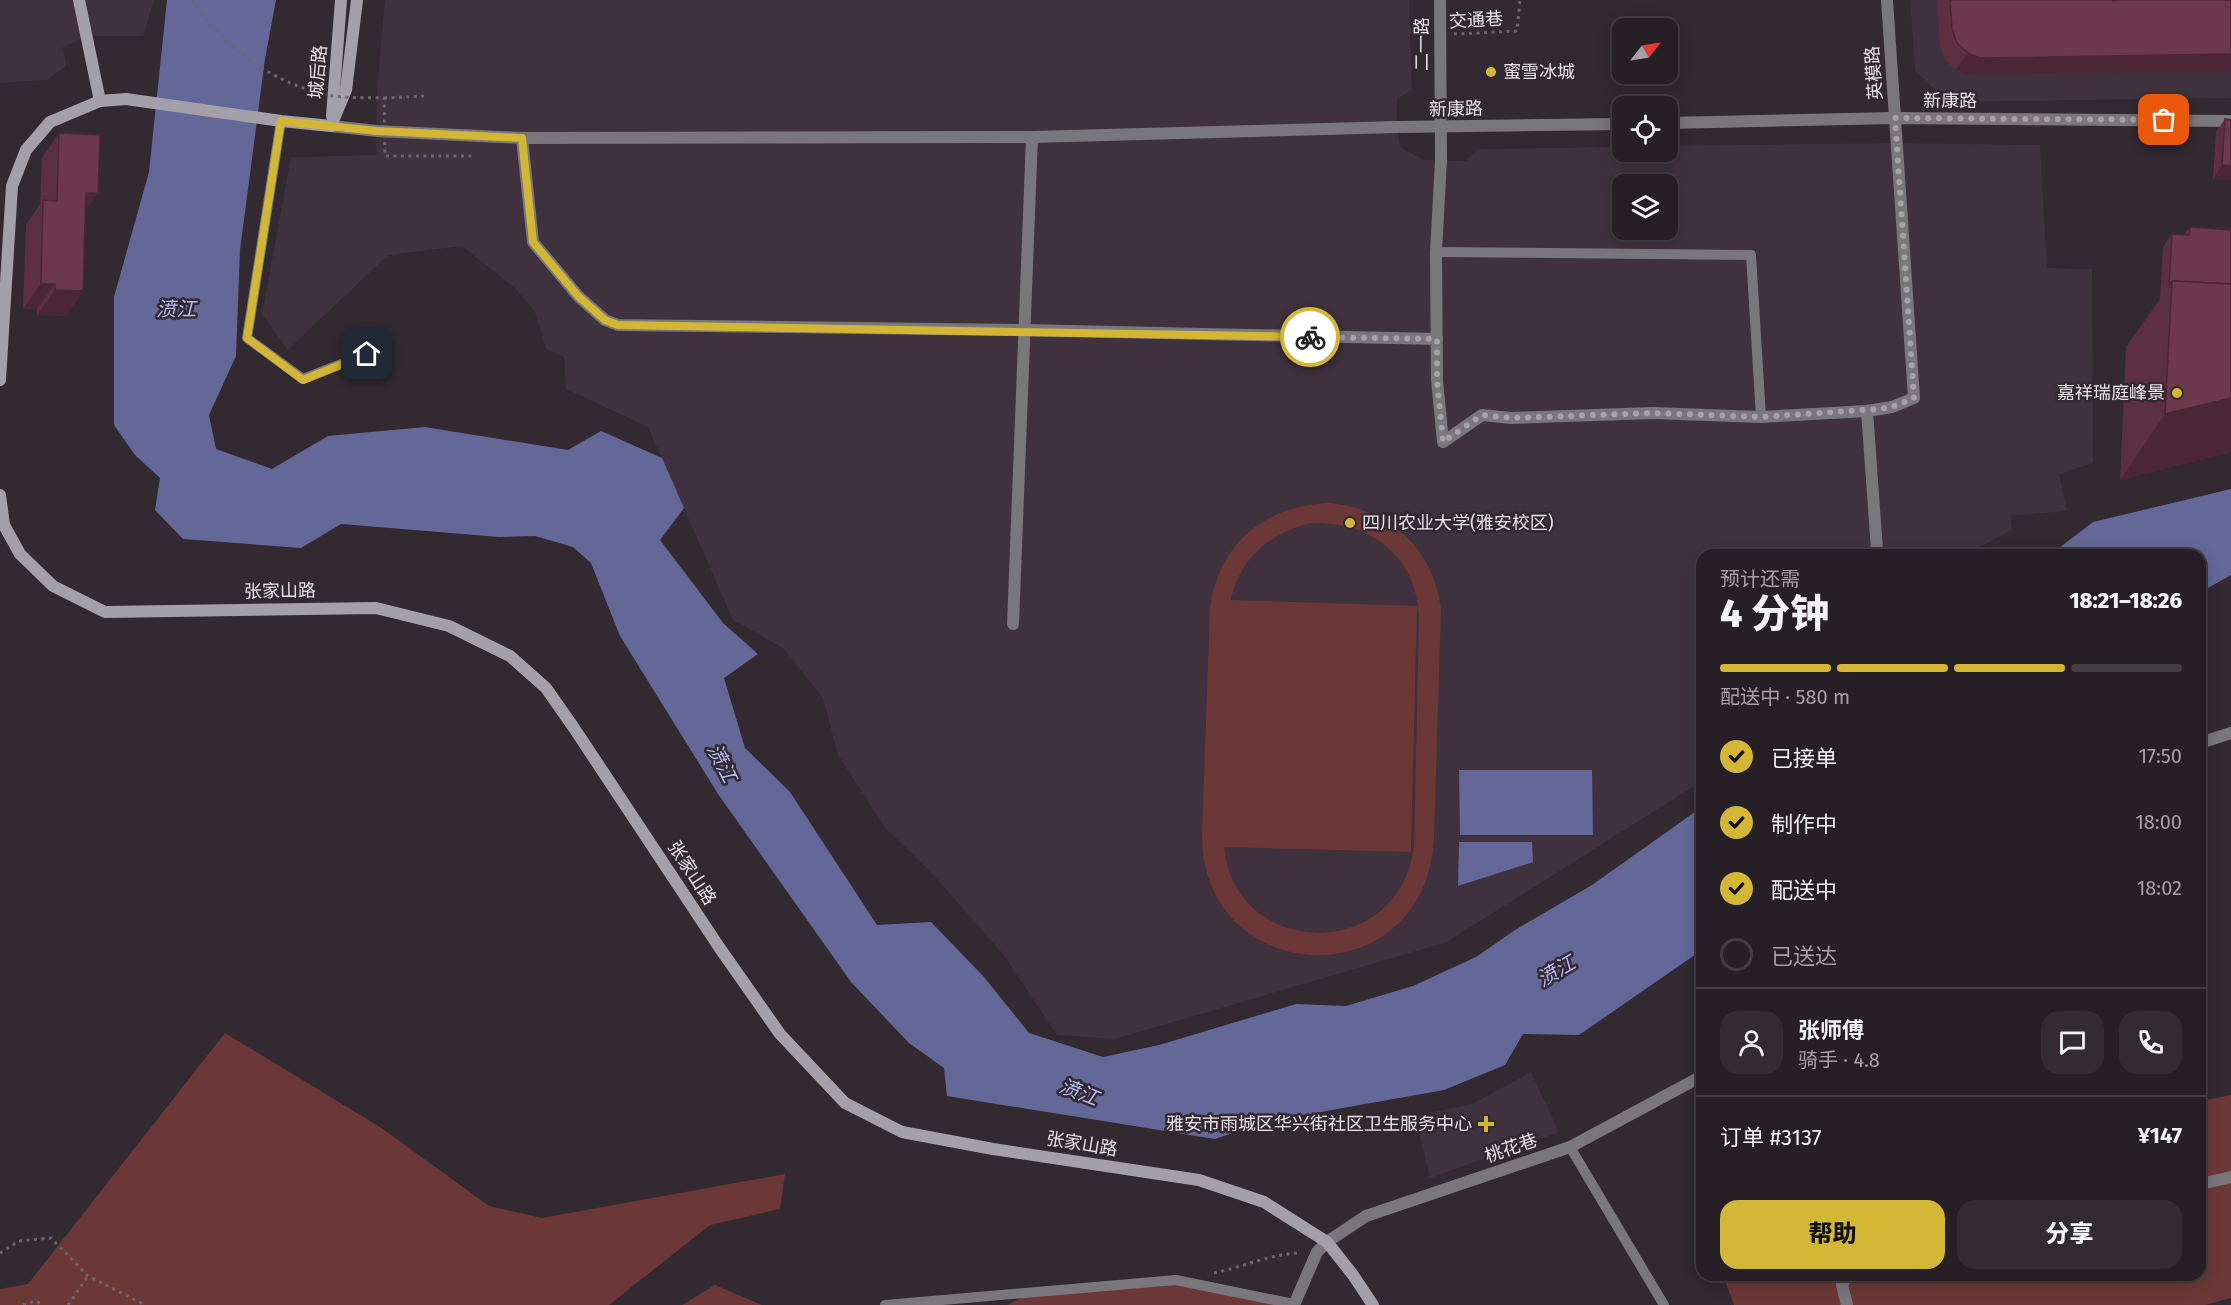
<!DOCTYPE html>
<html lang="zh">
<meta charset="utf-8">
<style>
:root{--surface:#261f25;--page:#322c32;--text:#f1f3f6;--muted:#a4a2a7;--line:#423d42;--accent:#d3b635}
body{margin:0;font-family:"Fira Sans","Noto Sans SC",sans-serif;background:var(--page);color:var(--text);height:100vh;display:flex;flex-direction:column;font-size:22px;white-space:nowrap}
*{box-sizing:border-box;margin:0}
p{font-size:20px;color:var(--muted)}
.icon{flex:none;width:33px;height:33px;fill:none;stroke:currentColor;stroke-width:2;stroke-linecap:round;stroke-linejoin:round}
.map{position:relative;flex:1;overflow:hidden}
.drawer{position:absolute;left:1696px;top:549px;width:510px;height:732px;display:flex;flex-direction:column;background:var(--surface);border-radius:18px;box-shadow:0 3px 15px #0003,0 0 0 2px var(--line)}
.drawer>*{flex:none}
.needle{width:39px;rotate:59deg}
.buttons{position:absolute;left:1612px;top:18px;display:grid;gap:12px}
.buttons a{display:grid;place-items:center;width:66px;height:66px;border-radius:12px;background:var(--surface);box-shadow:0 3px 15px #0003,0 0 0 2px var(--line);font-size:30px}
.pin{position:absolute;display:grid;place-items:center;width:51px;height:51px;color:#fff;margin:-26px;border-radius:12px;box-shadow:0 3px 9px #0006}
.courier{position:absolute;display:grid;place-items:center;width:60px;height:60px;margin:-30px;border:4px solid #d3b635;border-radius:50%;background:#fff;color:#222;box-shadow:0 2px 8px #0007}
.overview em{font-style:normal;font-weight:800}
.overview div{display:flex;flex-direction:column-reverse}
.overview{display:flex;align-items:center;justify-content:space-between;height:102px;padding:0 24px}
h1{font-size:39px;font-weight:800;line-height:45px}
.bar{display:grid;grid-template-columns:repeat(4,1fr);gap:9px 6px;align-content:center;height:72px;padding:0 24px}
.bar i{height:8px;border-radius:4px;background:var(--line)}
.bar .selected{background:var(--accent)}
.bar p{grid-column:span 4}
.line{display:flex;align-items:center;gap:15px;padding:0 24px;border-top:2px solid var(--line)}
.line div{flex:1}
.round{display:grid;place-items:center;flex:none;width:63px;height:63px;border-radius:18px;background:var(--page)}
ol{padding:0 24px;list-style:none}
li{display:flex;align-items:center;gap:18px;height:66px}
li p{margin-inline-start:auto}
li .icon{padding:6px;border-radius:50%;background:var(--accent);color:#111;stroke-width:4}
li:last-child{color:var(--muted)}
li i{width:33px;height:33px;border:3px solid var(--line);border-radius:50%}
.primary-button{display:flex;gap:12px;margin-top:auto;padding:12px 24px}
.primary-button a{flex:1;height:69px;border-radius:18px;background:var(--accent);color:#111;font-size:24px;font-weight:800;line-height:69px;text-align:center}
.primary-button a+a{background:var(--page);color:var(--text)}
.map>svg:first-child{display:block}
.built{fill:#3f313d;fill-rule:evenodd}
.green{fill:#6c3737;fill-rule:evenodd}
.water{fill:#646898}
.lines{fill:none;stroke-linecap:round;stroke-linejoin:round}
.path{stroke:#6e666d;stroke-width:3;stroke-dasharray:3 4.5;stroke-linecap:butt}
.lane{stroke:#79767c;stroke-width:10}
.street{stroke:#79767c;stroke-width:12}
.secondary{stroke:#a4a0aa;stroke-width:12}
.path-bridge{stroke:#6e666d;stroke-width:3;stroke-dasharray:3 4.5;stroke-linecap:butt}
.wall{fill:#5c3041}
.shaded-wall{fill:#4b2735}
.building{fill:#6b384c;stroke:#4b2735;stroke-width:1.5}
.done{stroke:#a9a1a8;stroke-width:6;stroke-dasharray:0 10.8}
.route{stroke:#d3b635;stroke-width:8}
.poi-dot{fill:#d3b635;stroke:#322931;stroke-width:2}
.labels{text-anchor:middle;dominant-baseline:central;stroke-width:5;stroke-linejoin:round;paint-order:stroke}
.street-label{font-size:18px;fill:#e9e2e8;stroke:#322931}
.poi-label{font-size:18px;fill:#e9e2e8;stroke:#322931;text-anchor:start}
.water-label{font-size:20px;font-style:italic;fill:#b6bbf7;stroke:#322931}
</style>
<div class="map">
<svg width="2231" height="1305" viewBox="0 0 2231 1305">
<rect width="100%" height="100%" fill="#322931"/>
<!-- built -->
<g class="built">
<path d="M0,0H154L143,36H87L63,47L66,66L47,80L0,83Z"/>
<path d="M385,0H1409L1412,90L1397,99V127L1400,147L1424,160L1466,161L1478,149L1623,147V152H1668V146L1896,143L2040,145L2047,268L2092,269L2093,463L2059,474L2067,511L2010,516L2012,530L1964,555H1702V781L1447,942L1115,1039L1057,1035L1003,954L929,870L886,829L838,755L823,698L783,648L733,620L648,427L566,389L564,357L546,349L535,312L516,289L462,246L388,255L288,350L262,314L291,157L376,155L377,90ZM1623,184H1668V230H1623Z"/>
<path d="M1910,0H2231V98L1948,102L1915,71Z"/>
<path d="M1531,1072L1559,1132L1430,1178L1415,1116L1472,1104Z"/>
</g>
<!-- green -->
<g class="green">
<path d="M1329,503C1390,509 1433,547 1441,609L1434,838C1426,999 1203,990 1202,836L1210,607C1220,542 1265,506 1329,503ZM1311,523C1369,521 1417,555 1419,617L1414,847C1398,964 1235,959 1224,847L1411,852L1417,606L1231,600C1240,558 1270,533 1311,523Z"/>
<path d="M225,1033L383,1129L489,1206L542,1218L785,1174L780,1209L710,1225L609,1305H0V1289L28,1284Z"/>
<path d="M2231,1095V1298L2205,1305H1734L1723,1275H2200L2201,1101Z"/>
<path d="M1176,1280L1294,1305H1007L1036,1291Z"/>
<path d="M715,1285L762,1305H682Z"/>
</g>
<!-- water -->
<g class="water">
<path d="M167,0H276L265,59L240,250L236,356L209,415L216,449L272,469L328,436L425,427L568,450L601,431L662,458L684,508L660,540L723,623L758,654L724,678L745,748L790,792L877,925L931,922L984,977L1029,1033L1103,1057L1159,1045L1296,1004L1346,1006L1413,986L1476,957L1515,930L1592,885L1702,807V950L1579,1035L1523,1034L1505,1065L1444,1090L1265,1122L1215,1139L947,1096L944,1068L909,1043L851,982L718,794L620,636L591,563L573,547L535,536L499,537L341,524L301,548L183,539L155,510L160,478L135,455L114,425V297L149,172Z"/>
<path d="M2231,489V575L2201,592L2200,555H2050L2093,522Z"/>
<path d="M1459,770H1592L1593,835H1460Z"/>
<path d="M1459,842H1532L1533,862L1458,886Z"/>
</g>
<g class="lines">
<!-- path -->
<g class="path">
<path d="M1454,34L1517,31L1520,0"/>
<path d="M384,98L424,96"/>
<path d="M0,1253L19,1241L51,1238L88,1276L145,1305"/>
<path d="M1214,1273C1243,1267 1270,1254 1300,1253"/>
<path d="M23,1305L36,1301L42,1305"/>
<path d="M68,1305L88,1276"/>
</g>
<!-- lane -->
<g class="lane">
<path d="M281,121L247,338L303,379L367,354"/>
<path d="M1436,252L1751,255L1761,417"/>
<path d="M1570,1147L1664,1305"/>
<path d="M885,1305L1176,1280L1294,1304"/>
</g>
<!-- street -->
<g class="street">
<path d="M1440,0L1441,160L1436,252L1437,380L1443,442L1482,415L1511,418L1653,413L1761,417L1867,411"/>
<path d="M1668,123L1895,118L2231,121"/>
<path d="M331,126L377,131L522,138L1032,137L1397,127L1623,124"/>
<path d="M522,138L533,242L578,296L605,320L618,325L1025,330L1437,339"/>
<path d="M1883,555L1877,550L1867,411L1892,407L1914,398L1887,0"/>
<path d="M1013,624L1032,137"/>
<path d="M2200,743L2231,733"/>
<path d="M2200,1184L2231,1177"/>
<path d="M1294,1305L1317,1252L1327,1242L1366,1216L1570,1147L1702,1076"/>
<path d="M1847,1305L1842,1285L1847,1275"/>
</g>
<!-- secondary -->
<g class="secondary">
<path d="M79,0L100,101"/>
<path d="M332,116L341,0"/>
<path d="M331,126L346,90L357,0"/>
<path d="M0,380L12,186L26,150L50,122L100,101L126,99L281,121L331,126"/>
<path d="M0,495L4,525L20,554L53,586L105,612L376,608L449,626L510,656L546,688L574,728L719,947L780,1034L845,1103L902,1132L993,1149L1199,1180L1264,1202L1327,1242L1353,1275L1373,1305"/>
</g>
<!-- path-bridge -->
<path class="path-bridge" d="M192,0C224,46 268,81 324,94C342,99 365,97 384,98L385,156H473"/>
</g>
<!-- wall -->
<g class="wall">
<path d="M1937,0H2112L2113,1L2231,0V71L1968,75L1956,70L1945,60L1940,46Z"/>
<path d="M2225,119L2231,180L2213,179L2216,132Z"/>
<path d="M59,133L86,210L83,291L66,316L37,315V309H23L26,225L40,204L42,158Z"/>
<path d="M2190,227L2231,452L2120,480L2126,347L2160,299L2163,247L2172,234L2184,235Z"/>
</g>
<!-- shaded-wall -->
<g class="shaded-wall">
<path d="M1968,53L2231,54V71L1968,75L1956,70Z"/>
<path d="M2222,165L2231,166V180L2213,179Z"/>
<path d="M86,193H98L80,218Z"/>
<path d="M41,284H55L37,309H23Z"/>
<path d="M55,290L83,291L66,316L37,315Z"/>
<path d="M2231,398V452L2120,480L2165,414Z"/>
</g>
<!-- building -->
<g class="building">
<path d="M1950,0H2112L2113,1L2115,0H2231V54L1980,58L1968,53L1957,43L1952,29Z"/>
<path d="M2225,119L2231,120V166L2222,165Z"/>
<path d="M59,133L100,135L98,193H86L83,291L55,290V284H41L43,200L57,201Z"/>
<path d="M2190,227L2231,230V284L2172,281L2169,286L2172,234L2189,235Z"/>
<path d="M2172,281L2231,284V398L2165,414Z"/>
</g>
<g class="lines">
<!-- done -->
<path class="done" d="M1310,337L1437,339V380L1443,442L1482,415L1511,418L1653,413L1761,417L1879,409L1892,407L1914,398L1895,118L2164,120"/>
<!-- route -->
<path class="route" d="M367,354L303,380L247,338L281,121L377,131L522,138L533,242L578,296L605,320L618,325L1310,337"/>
</g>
<!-- markers -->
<g class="poi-dot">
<circle cx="1491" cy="72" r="6"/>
<circle cx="2177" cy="393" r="6"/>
<circle cx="1350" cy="523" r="6"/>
<path d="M1483 1115h6v6h6v6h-6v6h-6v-6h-6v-6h6z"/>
</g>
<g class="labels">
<!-- street labels -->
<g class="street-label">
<text transform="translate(1476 20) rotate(-3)">交通巷</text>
<text transform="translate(1422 44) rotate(-90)">二一路</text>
<text transform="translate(318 72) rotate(-85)">城后路</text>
<text transform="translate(1874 73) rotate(-94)">英模路</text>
<text x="1950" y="101">新康路</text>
<text transform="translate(1456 109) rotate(-1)">新康路</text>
<text transform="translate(280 591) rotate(-1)">张家山路</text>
<text transform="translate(692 873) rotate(57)">张家山路</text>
<text transform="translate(1082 1144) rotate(9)">张家山路</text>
<text transform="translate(1511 1148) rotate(-19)">桃花巷</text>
</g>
<!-- poi labels -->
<g class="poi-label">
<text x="1503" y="72">蜜雪冰城</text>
<text x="2165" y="393" text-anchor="end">嘉祥瑞庭峰景</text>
<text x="1362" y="523">四川农业大学(雅安校区)</text>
<text x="1472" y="1124" text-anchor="end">雅安市雨城区华兴街社区卫生服务中心</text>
</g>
<!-- water labels -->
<g class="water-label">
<text x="176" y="309">𣸣江</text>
<text transform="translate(722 763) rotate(63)">𣸣江</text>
<text transform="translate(1556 971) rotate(-30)">𣸣江</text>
<text transform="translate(1079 1092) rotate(21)">𣸣江</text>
</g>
</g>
</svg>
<div class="buttons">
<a><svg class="needle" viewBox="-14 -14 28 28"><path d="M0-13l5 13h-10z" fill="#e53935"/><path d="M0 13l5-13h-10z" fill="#a4a2a7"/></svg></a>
<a><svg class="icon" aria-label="locate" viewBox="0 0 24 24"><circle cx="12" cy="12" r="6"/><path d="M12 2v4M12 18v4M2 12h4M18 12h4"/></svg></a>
<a><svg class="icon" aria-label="layers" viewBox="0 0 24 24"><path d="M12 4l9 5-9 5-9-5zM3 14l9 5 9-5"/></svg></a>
</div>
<div class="pin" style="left:2164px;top:120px;background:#ea580c"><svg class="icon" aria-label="bag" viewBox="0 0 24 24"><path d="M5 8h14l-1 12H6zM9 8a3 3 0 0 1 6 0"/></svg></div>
<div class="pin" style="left:367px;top:354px;background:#1f2937"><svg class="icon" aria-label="home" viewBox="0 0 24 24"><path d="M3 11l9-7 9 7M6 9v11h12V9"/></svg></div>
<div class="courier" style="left:1310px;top:337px"><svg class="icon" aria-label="bike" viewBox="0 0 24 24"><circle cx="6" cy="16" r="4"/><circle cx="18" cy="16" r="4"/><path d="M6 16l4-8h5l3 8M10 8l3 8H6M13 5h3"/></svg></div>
<section class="drawer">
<div class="overview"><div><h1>4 分钟</h1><p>预计还需</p></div><em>18:21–18:26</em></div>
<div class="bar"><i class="selected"></i><i class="selected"></i><i class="selected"></i><i></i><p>配送中 · 580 m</p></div>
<ol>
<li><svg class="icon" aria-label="check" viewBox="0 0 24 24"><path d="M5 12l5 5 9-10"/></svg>已接单<p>17:50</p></li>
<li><svg class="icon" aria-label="check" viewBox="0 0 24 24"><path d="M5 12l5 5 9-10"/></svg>制作中<p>18:00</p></li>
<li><svg class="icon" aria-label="check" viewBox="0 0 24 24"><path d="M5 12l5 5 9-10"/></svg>配送中<p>18:02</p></li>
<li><i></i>已送达</li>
</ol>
<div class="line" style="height:108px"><a class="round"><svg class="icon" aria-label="person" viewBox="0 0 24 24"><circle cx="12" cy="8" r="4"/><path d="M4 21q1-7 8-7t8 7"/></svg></a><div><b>张师傅</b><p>骑手 · 4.8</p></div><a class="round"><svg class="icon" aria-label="chat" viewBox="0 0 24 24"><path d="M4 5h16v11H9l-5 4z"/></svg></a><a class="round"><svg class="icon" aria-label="phone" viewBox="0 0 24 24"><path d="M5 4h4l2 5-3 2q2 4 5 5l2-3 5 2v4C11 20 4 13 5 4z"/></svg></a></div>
<div class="line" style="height:78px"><div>订单 #3137</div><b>¥147</b></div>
<div class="primary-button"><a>帮助</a><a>分享</a></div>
</section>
</div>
